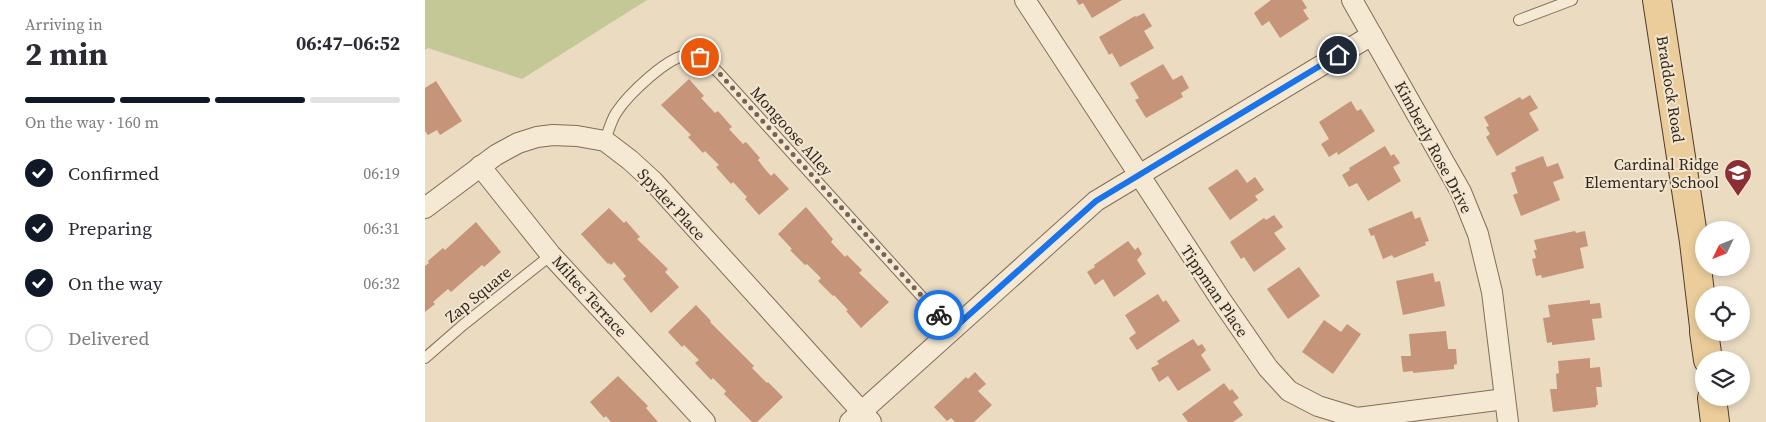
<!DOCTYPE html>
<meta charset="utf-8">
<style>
:root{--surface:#fff;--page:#f7f7f7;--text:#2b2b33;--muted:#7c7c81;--line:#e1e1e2;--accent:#111827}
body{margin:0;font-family:"Source Serif 4",serif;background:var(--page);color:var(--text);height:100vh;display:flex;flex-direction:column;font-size:19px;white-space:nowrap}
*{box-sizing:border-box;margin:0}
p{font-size:16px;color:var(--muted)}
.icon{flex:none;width:28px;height:28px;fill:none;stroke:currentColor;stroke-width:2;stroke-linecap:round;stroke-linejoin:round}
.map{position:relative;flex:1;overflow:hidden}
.drawer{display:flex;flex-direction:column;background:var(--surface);width:425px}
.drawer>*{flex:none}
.needle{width:32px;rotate:227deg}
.controls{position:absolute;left:1270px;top:221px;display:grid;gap:10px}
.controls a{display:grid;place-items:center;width:55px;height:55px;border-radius:50%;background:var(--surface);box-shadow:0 2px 8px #0003;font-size:25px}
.pin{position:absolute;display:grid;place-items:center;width:42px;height:42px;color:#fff;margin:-21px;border:2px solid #fff;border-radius:50%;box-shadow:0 1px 5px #0007}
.courier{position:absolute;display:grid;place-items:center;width:50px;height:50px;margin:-25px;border:4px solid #1a73e8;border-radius:50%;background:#fff;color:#222;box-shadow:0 1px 6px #0007}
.head em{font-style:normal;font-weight:700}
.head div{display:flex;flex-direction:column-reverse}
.head{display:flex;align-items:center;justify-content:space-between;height:85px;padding:0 25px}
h1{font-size:32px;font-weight:700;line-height:38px}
.bar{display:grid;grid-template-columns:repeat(4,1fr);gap:8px 5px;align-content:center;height:60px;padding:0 25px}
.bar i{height:6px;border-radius:4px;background:var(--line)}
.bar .on{background:var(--accent)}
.bar p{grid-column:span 4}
ol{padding:0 25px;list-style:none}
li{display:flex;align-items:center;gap:15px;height:55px}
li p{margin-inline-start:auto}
li .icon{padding:5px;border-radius:50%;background:var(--accent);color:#fff;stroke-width:4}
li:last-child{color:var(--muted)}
li i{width:28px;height:28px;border:2px solid var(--line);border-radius:50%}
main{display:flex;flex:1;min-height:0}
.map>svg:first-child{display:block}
.green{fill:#c4c796}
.building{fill:#c59479}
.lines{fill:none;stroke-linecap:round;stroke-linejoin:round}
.service-casing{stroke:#826d5a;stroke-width:12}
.minor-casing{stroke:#826d5a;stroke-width:22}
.primary-casing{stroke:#4f3c2e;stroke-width:30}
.service{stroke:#f5e9d3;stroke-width:10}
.minor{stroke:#f5e9d3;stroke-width:20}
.primary{stroke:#ebcd9b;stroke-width:28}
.done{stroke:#726556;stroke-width:5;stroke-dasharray:0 9}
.route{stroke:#1a73e8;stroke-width:6}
.labels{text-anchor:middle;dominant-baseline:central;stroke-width:4;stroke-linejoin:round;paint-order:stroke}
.street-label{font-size:16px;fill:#32261d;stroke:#f2e6d0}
.poi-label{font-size:16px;fill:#32261d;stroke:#f2e6d0;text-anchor:end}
</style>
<main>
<section class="drawer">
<div class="head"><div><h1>2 min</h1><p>Arriving in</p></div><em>06:47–06:52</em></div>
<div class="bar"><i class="on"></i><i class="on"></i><i class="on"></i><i></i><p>On the way · 160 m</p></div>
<ol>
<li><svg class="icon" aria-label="check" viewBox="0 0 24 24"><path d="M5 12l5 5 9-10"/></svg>Confirmed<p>06:19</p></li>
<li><svg class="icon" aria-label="check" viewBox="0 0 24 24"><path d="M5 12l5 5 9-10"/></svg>Preparing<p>06:31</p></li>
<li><svg class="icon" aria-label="check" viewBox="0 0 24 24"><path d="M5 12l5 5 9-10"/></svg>On the way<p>06:32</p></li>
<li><i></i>Delivered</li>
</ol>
</section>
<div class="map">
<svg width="1341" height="422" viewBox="0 0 1341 422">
<rect width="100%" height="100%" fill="#eadbc1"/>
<!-- green -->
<path class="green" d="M0,0H222L97,79L3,48L0,50Z"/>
<!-- building -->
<g class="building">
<path d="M651,0H697L667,18L658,3L654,5Z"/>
<path d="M846,0H877L882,8L878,10L884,19L855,38L844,21L837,26L829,13Z"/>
<path d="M719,13L727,26L719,31L729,48L695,67L687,53L684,55L674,37L710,16L711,17Z"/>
<path d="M738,64L748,80L757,75L764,88L756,93L758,97L721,118L710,100L714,98L705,83Z"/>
<path d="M264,79L279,96L276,98L290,113L293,111L307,127L304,129L318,144L321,142L335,158L333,160L339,168L346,176L349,173L364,189L334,215L320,199L322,197L308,182L306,184L291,167L294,165L280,151L278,153L263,137L266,135L236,105Z"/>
<path d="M11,81L37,121L15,135L12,130L3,135L0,131V88Z"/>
<path d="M1105,95L1113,108L1104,113L1114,130L1072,156L1061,137L1065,134L1061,127L1064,126L1059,117L1095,97L1097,100Z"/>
<path d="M926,101L932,111L936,109L950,131L913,155L912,152L904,157L896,144L904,139L894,122Z"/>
<path d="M960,146L966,156L969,154L975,163L968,167L976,181L943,201L932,183L924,187L917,175L925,170L924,168Z"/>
<path d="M1118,156L1122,167L1133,163L1139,178L1128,182L1135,200L1096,216L1088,195L1093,193L1086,173L1091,171L1090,167Z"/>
<path d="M812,169L822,183L830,177L839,190L830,196L833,200L805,220L783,188Z"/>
<path d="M381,207L408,239L406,242L420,257L422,255L437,270L434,273L464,302L436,328L421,311L423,310L409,295L408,296L393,281L396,278L382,264L380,265L365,250L367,249L353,234Z"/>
<path d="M184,208L199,223L201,221L215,237L212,239L243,269L240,272L254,287L226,313L198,279L201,276L189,262L186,265L184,263L183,264L156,234Z"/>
<path d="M987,211L990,219L995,217L1004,241L1000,242L1001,245L969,258L967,255L958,259L949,235L946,236L943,229Z"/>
<path d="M849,215L858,227L849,233L861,249L829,272L819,257L816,259L805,242L839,218L841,220Z"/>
<path d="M51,222L76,252L59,267L57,265L26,292L23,289L8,302L10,304L0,312V266L4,263L3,261L18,248L20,250Z"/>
<path d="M1150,231L1151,233L1160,231L1163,246L1155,248L1159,268L1117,278L1116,275L1111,276L1107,259L1111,258L1109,250H1112L1109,240Z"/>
<path d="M703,241L710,250L713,247L717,254L712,260L721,274L689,297L678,279L670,285L662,272L670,267L669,265Z"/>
<path d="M874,267L895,296L863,319L842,289Z"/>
<path d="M1008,273L1010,282L1015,281L1020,306L978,315L971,281Z"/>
<path d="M733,294L738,302L741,300L755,321L712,350L704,338L711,333L700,315Z"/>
<path d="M1165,300V304L1175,303L1177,318L1167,319L1170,340L1127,345V342L1122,343L1118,318L1125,317L1123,305Z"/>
<path d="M271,305L286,321L285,322L329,366L327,368L342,383L343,382L358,397L332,422H327L299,394L301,391L288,378L286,380L270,363L274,360L259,345L257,347L243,332Z"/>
<path d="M899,320L916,332L922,324L936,334L908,374L877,352Z"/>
<path d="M1021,331L1023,349H1031L1032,364L1029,365V369L988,373V371L978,372L976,356H986L984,334Z"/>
<path d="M768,339L773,346L777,344L781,350L776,355L786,370L753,391L743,376L734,382L726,368L734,364L732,361Z"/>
<path d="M1165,358V368L1175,367L1177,387H1171L1173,405H1171V407L1128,412L1125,389H1132L1131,374L1134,373L1133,361Z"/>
<path d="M550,372L561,384L553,391L567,405L549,422H530L526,418L522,421L509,407L541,377L543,379Z"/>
<path d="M193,376L223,406L221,408L233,422H186L181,416L179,418L165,402Z"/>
<path d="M799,383L805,391L807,389L814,398L808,402L818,415L808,422H763L757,414Z"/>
</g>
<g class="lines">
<defs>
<g id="service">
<path d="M1094,20L1147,0"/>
<path d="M180,141C183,132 186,121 191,113C202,96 244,54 265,55C276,55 286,66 294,73L527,330"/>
<path d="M0,358L38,325L126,255"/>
</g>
<g id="minor">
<path d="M600,0L796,300L843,368L864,391L893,406L932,418L1080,399"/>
<path d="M927,0L1036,192L1053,234L1067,292L1083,422"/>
<path d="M55,166L126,255L280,422"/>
<path d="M0,208L71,155L93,143L112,137L128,135L152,136L180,141L205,160L228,181L446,422"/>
<path d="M425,422L671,201L947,35"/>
</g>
<g id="primary">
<path d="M1232,0L1269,242L1279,327"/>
<path d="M1279,332L1283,360"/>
<path d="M1287,398L1290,422"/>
</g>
</defs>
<!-- service casing -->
<use href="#service" class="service-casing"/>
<!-- minor casing -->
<use href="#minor" class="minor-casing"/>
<!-- primary casing -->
<use href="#primary" class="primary-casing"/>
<!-- service -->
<use href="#service" class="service"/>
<!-- minor -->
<use href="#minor" class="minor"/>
<!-- primary -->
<use href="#primary" class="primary"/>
</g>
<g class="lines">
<!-- done -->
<path class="done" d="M275,57L294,73L514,315"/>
<!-- route -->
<path class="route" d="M514,315L527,330L671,201L913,55"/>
</g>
<!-- icons -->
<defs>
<symbol id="school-pin" viewBox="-11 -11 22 30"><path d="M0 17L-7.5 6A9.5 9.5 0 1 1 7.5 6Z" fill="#8c2f35" stroke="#f2e6d0"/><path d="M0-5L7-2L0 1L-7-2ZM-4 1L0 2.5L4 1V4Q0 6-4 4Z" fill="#fff"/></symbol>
</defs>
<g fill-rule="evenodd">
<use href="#school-pin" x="1297" y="157" width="32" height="43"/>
</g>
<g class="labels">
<!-- street labels -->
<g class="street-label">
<text transform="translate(1246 89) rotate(81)">Braddock Road</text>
<text transform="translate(367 131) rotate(48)">Mongoose Alley</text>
<text transform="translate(1009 147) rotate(62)">Kimberly Rose Drive</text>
<text transform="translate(247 204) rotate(47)">Spyder Place</text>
<text transform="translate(790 291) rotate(56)">Tippman Place</text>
<text transform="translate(53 294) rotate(-39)">Zap Square</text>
<text transform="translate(165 296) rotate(48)">Miltec Terrace</text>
</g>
<!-- poi labels -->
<g class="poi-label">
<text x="1294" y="164">Cardinal Ridge<tspan x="1294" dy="18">Elementary School</tspan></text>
</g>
</g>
</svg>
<div class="controls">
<a><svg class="needle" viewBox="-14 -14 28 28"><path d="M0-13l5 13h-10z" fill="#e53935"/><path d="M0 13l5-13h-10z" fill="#7c7c81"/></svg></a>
<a><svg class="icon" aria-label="locate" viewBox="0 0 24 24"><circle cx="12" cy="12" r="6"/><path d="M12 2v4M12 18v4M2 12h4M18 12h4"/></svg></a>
<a><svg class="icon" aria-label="layers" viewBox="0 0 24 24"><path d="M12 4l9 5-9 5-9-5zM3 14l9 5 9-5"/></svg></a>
</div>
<div class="pin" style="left:275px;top:57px;background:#ea580c"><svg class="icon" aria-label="bag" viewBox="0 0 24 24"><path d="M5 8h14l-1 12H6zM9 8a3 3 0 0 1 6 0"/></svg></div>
<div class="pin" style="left:913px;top:55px;background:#1f2937"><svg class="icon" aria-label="home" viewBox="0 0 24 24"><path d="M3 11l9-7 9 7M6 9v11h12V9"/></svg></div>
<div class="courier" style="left:514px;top:315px"><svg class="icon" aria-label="bike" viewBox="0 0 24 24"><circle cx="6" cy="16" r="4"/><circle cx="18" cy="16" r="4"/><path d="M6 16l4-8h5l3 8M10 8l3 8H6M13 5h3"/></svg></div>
</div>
</main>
